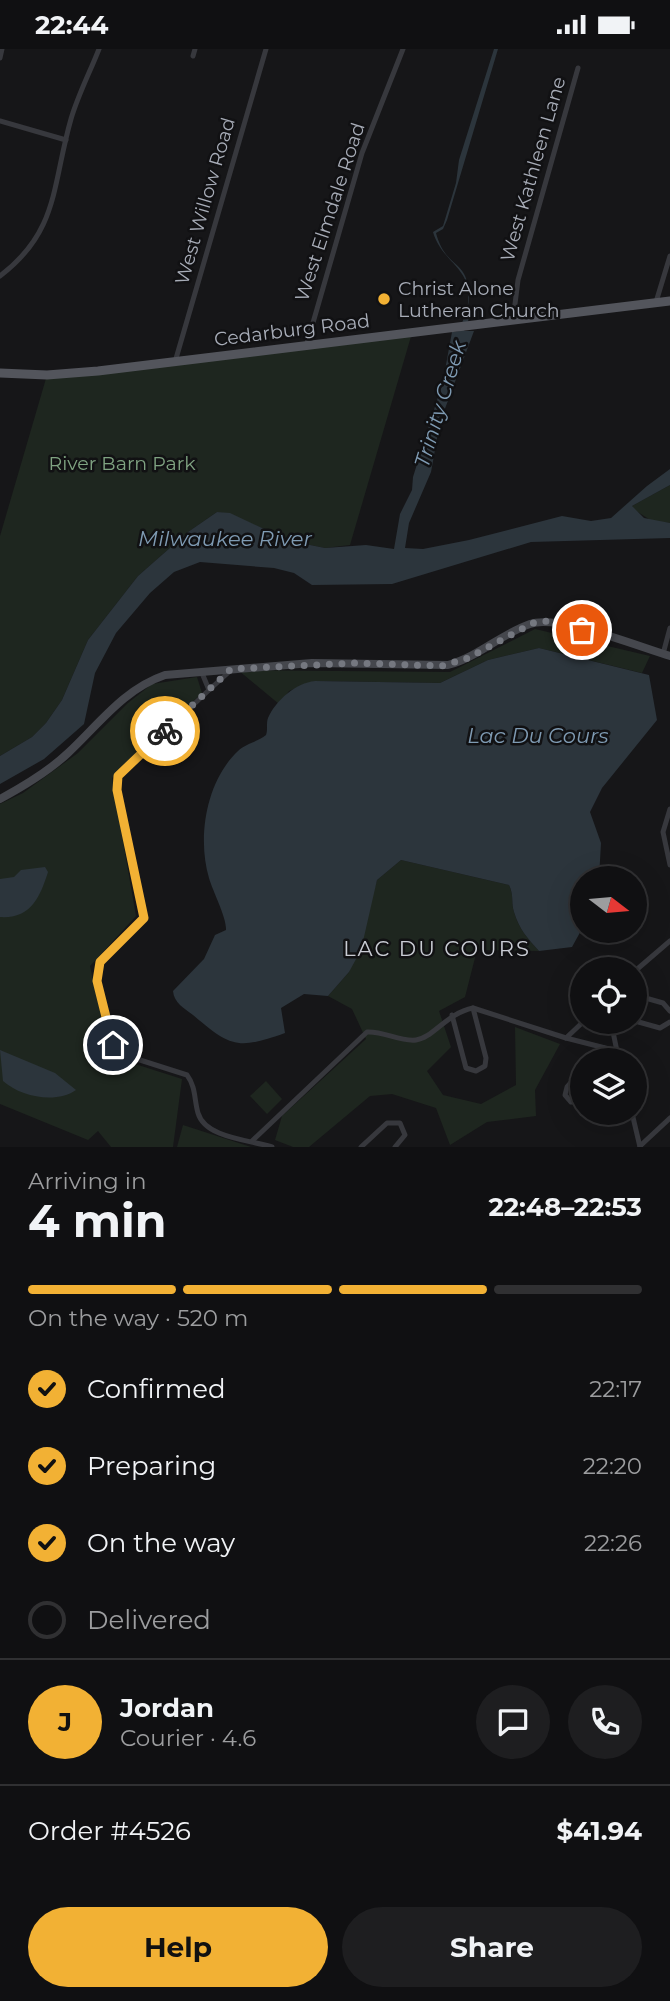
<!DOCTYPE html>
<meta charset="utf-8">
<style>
:root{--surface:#101012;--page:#1e1e20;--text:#f1f3f6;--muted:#9c9d9f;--line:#303032;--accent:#f2b134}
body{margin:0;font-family:Montserrat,sans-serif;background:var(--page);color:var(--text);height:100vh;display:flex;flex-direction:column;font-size:26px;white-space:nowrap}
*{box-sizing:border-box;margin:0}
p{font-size:23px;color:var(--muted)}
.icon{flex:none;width:38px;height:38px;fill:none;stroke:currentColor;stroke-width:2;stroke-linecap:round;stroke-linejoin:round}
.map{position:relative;height:1098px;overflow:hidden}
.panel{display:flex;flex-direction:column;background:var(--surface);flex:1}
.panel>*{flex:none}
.needle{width:46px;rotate:106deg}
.buttons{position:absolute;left:570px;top:817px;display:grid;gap:14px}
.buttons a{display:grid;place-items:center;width:77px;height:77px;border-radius:50%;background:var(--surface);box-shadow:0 7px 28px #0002,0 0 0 2px var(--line);font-size:35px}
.pin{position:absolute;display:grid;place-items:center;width:60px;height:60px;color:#fff;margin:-30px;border:4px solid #fff;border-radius:50%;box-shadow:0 2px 7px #0007}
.courier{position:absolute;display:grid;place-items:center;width:70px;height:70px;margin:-35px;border:5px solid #f2b134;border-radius:50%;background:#fff;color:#222;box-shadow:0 2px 9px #0007}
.overview em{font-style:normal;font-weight:700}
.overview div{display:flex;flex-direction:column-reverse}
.overview{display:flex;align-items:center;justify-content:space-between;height:119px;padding:0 28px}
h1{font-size:46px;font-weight:700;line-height:52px}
.bar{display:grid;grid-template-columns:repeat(4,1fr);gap:10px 7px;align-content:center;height:84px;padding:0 28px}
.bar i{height:9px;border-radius:5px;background:var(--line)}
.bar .current{background:var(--accent)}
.bar p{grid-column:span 4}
.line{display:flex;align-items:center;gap:18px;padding:0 28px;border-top:2px solid var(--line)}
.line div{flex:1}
.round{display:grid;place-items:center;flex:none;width:74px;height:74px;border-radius:37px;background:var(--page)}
ol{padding:0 28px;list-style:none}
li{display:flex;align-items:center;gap:21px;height:77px}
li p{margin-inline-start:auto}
li .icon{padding:7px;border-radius:50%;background:var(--accent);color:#111;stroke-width:4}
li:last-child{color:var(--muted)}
li i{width:38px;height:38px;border:4px solid var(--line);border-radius:50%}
.button{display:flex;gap:14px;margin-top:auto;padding:14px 28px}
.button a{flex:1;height:80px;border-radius:42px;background:var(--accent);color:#111;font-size:28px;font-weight:700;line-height:80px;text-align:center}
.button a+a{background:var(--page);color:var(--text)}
.status{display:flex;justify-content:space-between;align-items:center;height:49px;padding:0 35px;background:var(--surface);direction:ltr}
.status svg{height:19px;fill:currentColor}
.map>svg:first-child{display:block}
.green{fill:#1e261f}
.water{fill:#2c353c}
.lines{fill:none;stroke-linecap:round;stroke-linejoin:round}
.street{stroke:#37383d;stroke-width:5}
.secondary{stroke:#45474d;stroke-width:8}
.primary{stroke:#53555c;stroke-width:9}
.done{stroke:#757880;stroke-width:7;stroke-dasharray:0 12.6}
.route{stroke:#f2b134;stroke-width:9}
.poi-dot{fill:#f2b134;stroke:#111113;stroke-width:2.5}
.labels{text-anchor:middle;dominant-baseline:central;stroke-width:5;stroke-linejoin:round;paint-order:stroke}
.street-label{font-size:19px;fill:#a8adb8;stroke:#111113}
.poi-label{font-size:19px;fill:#a8adb8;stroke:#111113;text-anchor:start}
.park-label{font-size:19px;fill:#7fa381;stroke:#111113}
.water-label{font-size:21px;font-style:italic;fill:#7f9bb3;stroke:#111113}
.neighbourhood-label{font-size:21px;letter-spacing:2px;fill:#c9ccd4;stroke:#111113}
</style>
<div class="status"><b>22:44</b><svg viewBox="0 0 49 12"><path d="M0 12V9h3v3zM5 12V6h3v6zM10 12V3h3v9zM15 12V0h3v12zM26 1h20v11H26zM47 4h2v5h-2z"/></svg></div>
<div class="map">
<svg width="670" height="1098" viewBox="0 0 670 1098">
<rect width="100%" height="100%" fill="#161618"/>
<!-- green -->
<g class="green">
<path d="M412,284L350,496L325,499L290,492L230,465L217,463L188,483L138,527L88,591L62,651L46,674L32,688L0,707V487L47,326Z"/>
<path d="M670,436V474L652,472L633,460L632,457Z"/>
<path d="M535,580L650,607L642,624L539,599L488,611L440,634L315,632L289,642L279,655L238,621L450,623Z"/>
<path d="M197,628L202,644L112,729L136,867L90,917L110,1007L182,1030L173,1098H111L98,1082L88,1091L0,1055V755L23,744L78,704L128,654L152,635Z"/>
<path d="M401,811L509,836C514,846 511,853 514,863C519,880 528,890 539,902L477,901L465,948L439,962L451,998L427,1022L443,1046L481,1055L516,1036L515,978L560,995L535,1041L536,1067L487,1073L450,1096L436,1059L392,1045L370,1047L309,1098H293L275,1091L282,1067L366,990L352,960L328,947L349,923L377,831Z"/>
<path d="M266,1032L282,1050L267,1065L250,1047Z"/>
<path d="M183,1076L251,1098H177Z"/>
</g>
<!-- water -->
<g class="water">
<path d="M494,0H498L447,171L443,180L436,184C447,226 475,206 467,263L470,267L464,282H474L440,373L431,423L409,474L405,499L423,500L469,491L562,467L591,472L611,469L647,437L670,420V436L632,457L644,469L670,474V489L531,493L392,535L312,536L294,524L274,519L200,513L174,523L150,544L116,584L95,624L84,675L44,710L0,735V707L32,688L46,674L62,651L88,591L138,527L188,483L217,463L230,464L290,492L325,499L366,496L394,500L400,465L412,441L413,428L443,332L452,283L460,282C462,271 470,258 469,246C468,218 441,211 433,183L443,177L456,134L459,111Z"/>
<path d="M539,599L649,626L657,671L602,739L590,763L601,794L599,829L583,830V878L572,898L539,902C528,890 519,880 514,863C511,853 514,846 509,836L401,811L377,831L361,901L349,923L328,947L304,945L281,959L285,984C237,1001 231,998 193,966C184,959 174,954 173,942L204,910L215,886L226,881C227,869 213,843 209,829C197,789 206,732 238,702C246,694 258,693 266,686C268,681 266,674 268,669C276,651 296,634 315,632L440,634L488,611Z"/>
<path d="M45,818L48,823C40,848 31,870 0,868V830L14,828L21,821Z"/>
<path d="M0,1001L55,1024L76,1041C56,1055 21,1048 3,1032Z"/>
</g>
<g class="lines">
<!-- street -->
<g class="street">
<path d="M193,7L195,0"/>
<path d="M0,9L2,0"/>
<path d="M0,72L66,91"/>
<path d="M0,227C59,182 52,136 71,70C78,46 90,23 99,0"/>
<path d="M656,253L670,207"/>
<path d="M513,271L518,231L578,19"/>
<path d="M306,298L362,104L403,0"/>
<path d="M175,313L266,0"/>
<path d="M663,605L670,579"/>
<path d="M202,624L209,641L118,727L117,741L143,869L100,913L98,921L97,932L113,996L118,1004L187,1026C196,1038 194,1050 198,1064C205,1089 250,1091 272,1098"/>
<path d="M209,641L230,622"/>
<path d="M670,760L663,783L670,816"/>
<path d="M635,922L670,892"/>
<path d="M635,946L663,954L670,962"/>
<path d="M452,966L466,1019L476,1022L485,1017L486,1009L473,959"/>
<path d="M635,972L660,979L670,973"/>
<path d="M611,973L619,1012"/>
<path d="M566,989L583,973"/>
<path d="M591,1012L604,999"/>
<path d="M583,1020L567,1038L565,1046L571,1053H583"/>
<path d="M632,1064L640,1098"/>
<path d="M252,1092L367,983C384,982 400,993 416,991C433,989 447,964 473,959L566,989L617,1002"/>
<path d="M640,1097L670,1069"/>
<path d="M361,1098L387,1074H400L405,1086L395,1098"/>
</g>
<!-- secondary -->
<path class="secondary" d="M0,750C24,737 48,723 68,704C99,675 124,640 165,626L312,614L448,616C478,608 501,585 530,575C558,565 639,598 670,607"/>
<!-- primary -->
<path class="primary" d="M0,324L47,326L98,322L670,252"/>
</g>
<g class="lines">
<!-- done -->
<path class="done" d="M165,682L231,620L356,614L442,617L468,609L533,574L548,572L582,581"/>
<!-- route -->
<path class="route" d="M113,996L97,932L100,913L144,869L117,741L118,727L165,682"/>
</g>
<!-- markers -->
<circle class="poi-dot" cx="384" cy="250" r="7"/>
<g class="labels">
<!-- street labels -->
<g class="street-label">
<text transform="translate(533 120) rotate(-74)">West Kathleen Lane</text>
<text transform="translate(205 152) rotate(-74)">West Willow Road</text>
<text transform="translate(330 163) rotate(-72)">West Elmdale Road</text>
<text transform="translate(292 281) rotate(-7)">Cedarburg Road</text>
</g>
<!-- poi labels -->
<g class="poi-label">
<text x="398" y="239">Christ Alone<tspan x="398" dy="22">Lutheran Church</tspan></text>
</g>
<!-- park labels -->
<g class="park-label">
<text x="122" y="414">River Barn Park</text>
</g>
<!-- water labels -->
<g class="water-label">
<text transform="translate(440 355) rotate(-73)">Trinity Creek</text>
<text x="225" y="489">Milwaukee River</text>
<text x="538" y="686">Lac Du Cours</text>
</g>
<!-- neighbourhood labels -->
<g class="neighbourhood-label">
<text x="437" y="899">LAC DU COURS</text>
</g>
</g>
</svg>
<div class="buttons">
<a><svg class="needle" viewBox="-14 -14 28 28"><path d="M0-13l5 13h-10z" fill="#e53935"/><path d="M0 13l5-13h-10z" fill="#9c9d9f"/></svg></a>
<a><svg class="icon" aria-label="locate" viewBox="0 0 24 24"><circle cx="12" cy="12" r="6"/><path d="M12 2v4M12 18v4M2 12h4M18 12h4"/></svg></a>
<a><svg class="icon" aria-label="layers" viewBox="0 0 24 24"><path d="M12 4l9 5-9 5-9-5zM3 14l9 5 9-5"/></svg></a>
</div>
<div class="pin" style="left:582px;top:581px;background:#ea580c"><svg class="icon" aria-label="bag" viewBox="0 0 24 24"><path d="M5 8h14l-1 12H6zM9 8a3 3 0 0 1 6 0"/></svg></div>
<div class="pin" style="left:113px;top:996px;background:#1f2937"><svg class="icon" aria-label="home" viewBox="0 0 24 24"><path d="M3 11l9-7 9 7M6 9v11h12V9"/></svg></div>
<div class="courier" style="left:165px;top:682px"><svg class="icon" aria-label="bike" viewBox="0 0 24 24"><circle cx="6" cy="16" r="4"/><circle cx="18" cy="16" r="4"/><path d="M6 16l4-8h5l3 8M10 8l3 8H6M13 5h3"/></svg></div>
</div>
<section class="panel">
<div class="overview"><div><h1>4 min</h1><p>Arriving in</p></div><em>22:48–22:53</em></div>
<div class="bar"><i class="current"></i><i class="current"></i><i class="current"></i><i></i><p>On the way · 520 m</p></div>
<ol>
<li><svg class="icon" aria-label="check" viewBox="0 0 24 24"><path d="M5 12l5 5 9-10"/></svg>Confirmed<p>22:17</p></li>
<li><svg class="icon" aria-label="check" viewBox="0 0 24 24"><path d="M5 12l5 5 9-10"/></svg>Preparing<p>22:20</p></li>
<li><svg class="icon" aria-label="check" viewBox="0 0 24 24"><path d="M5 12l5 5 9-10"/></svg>On the way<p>22:26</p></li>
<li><i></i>Delivered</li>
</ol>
<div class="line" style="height:126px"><b class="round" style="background:var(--accent);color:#111">J</b><div><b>Jordan</b><p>Courier · 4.6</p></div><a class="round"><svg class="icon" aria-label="chat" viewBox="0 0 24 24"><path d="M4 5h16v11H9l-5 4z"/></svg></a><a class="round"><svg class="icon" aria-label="phone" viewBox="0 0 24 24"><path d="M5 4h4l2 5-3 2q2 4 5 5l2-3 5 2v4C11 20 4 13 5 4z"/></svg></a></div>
<div class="line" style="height:91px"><div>Order #4526</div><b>$41.94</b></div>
<div class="button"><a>Help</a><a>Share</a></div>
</section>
